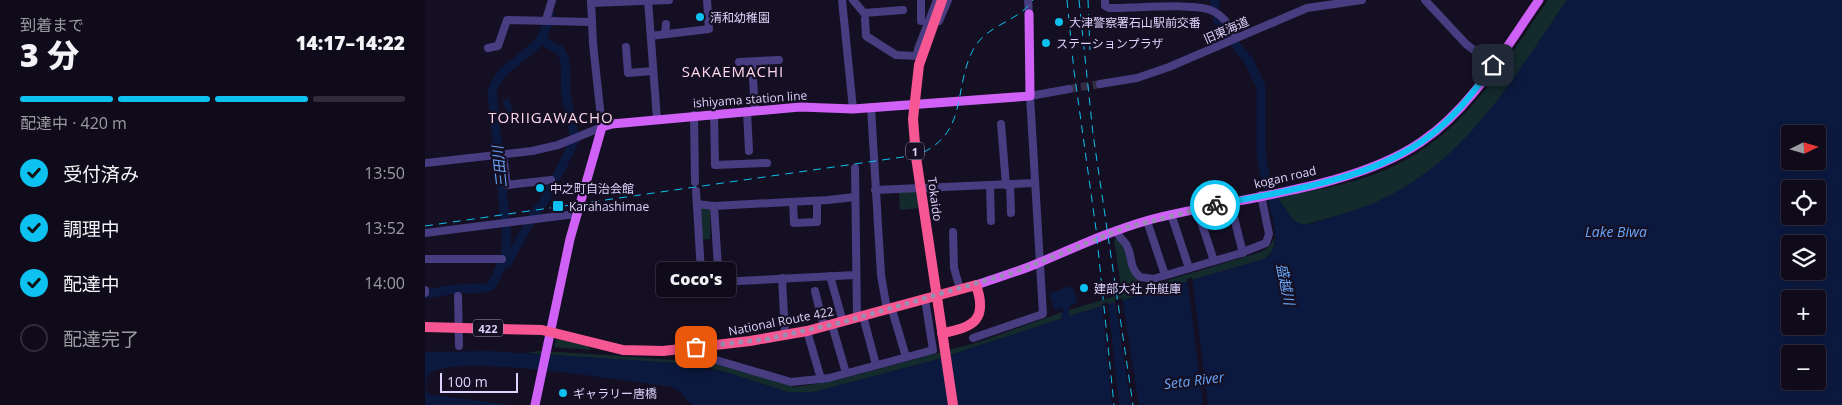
<!DOCTYPE html>
<html lang="ja">
<meta charset="utf-8">
<style>
:root{--surface:#100b1a;--page:#1e1927;--text:#f1f3f6;--muted:#9c9ba2;--line:#302b39;--accent:#0dc1f0}
body{margin:0;font-family:"Open Sans","Noto Sans JP",sans-serif;background:var(--page);color:var(--text);height:100vh;display:flex;flex-direction:column;font-size:19px;white-space:nowrap}
*{box-sizing:border-box;margin:0}
p{font-size:16px;color:var(--muted)}
.icon{flex:none;width:28px;height:28px;fill:none;stroke:currentColor;stroke-width:2;stroke-linecap:round;stroke-linejoin:round}
.map{position:relative;flex:1;overflow:hidden}
.details{display:flex;flex-direction:column;background:var(--surface);width:425px}
.details>*{flex:none}
.needle{width:32px;rotate:85deg}
.controls{position:absolute;left:1356px;top:125px;display:grid;gap:10px}
.controls a{display:grid;place-items:center;width:45px;height:45px;border-radius:5px;background:var(--surface);box-shadow:0 2px 8px #0003,0 0 0 1px var(--line);font-size:25px}
.scale{position:absolute;left:15px;bottom:12px;width:78px;box-sizing:border-box;padding-left:5px;border:2px solid #ddd4fd;border-top:0;font-size:14px;line-height:18px;white-space:nowrap;color:#ddd4fd;-webkit-text-stroke:4px #150f23;paint-order:stroke}
.pin{position:absolute;display:grid;place-items:center;width:42px;height:42px;color:#fff;margin:-21px;border-radius:10px;box-shadow:0 2px 8px #0006}
.courier{position:absolute;display:grid;place-items:center;width:50px;height:50px;margin:-25px;border:4px solid #0dc1f0;border-radius:50%;background:#fff;color:#222;box-shadow:0 1px 6px #0007}
.bubble{position:absolute;height:35px;border-radius:5px;background:var(--surface);box-shadow:0 2px 8px #0003,0 0 0 1px var(--line);font-size:16px;font-weight:800;line-height:35px;text-align:center}
.overview em{font-style:normal;font-weight:800}
.overview div{display:flex;flex-direction:column-reverse}
.overview{display:flex;align-items:center;justify-content:space-between;height:85px;padding:0 20px}
h1{font-size:32px;font-weight:800;line-height:38px}
.bar{display:grid;grid-template-columns:repeat(4,1fr);gap:8px 5px;align-content:center;height:60px;padding:0 20px}
.bar i{height:6px;border-radius:4px;background:var(--line)}
.bar .current{background:var(--accent)}
.bar p{grid-column:span 4}
ol{padding:0 20px;list-style:none}
li{display:flex;align-items:center;gap:15px;height:55px}
li p{margin-inline-start:auto}
li .icon{padding:5px;border-radius:50%;background:var(--accent);color:#111;stroke-width:4}
li:last-child{color:var(--muted)}
li i{width:28px;height:28px;border:2px solid var(--line);border-radius:50%}
main{display:flex;flex:1;min-height:0}
.map>svg:first-child{display:block}
.green{fill:#132b2d}
.water{fill:#0c193f;fill-rule:evenodd}
.pier{fill:#150f23}
.lines{fill:none;stroke-linecap:round;stroke-linejoin:round}
.river{stroke:#0c193f;stroke-width:9}
.minor-tunnel{stroke:#332d44;stroke-width:8;stroke-dasharray:8 4;stroke-linecap:butt}
.minor{stroke:#473d80;stroke-width:8}
.major{stroke:#cf61f7;stroke-width:9}
.highway{stroke:#f65691;stroke-width:10}
.rail{stroke:#0dc1f0;stroke-width:1;stroke-dasharray:8 6;stroke-linecap:butt}
.highway-bridge{stroke:#f65691;stroke-width:10}
.done{stroke:#978fb1;stroke-width:5;stroke-dasharray:0 9}
.route{stroke:#0dc1f0;stroke-width:6}
.poi-dot{fill:#0dc1f0;stroke:#150f23;stroke-width:2}
.labels{text-anchor:middle;dominant-baseline:central;stroke-width:4.5;stroke-linejoin:round;paint-order:stroke}
.shield{fill:#150f23;stroke:#a199bc;stroke-width:1}
.shield-label{font-size:11px;font-weight:bold;fill:#ddd4fd}
.poi-label{font-size:12px;fill:#ddd4fd;stroke:#150f23;text-anchor:start}
.street-label{font-size:12px;fill:#ddd4fd;stroke:#150f23}
.water-label{font-size:14px;font-style:italic;fill:#68a5f7;stroke:#150f23}
.quarter-label{font-size:15px;letter-spacing:1px;fill:#fdd6ea;stroke:#150f23}
</style>
<main>
<section class="details">
<div class="overview"><div><h1>3 分</h1><p>到着まで</p></div><em>14:17–14:22</em></div>
<div class="bar"><i class="current"></i><i class="current"></i><i class="current"></i><i></i><p>配達中 · 420 m</p></div>
<ol>
<li><svg class="icon" aria-label="check" viewBox="0 0 24 24"><path d="M5 12l5 5 9-10"/></svg>受付済み<p>13:50</p></li>
<li><svg class="icon" aria-label="check" viewBox="0 0 24 24"><path d="M5 12l5 5 9-10"/></svg>調理中<p>13:52</p></li>
<li><svg class="icon" aria-label="check" viewBox="0 0 24 24"><path d="M5 12l5 5 9-10"/></svg>配達中<p>14:00</p></li>
<li><i></i>配達完了</li>
</ol>
</section>
<div class="map">
<svg width="1417" height="405" viewBox="0 0 1417 405">
<rect width="100%" height="100%" fill="#150f23"/>
<!-- green -->
<g class="green">
<path d="M1123,0H1142C1093,71 1048,154 968,195C941,209 911,216 882,224C867,226 860,209 853,198C882,191 913,187 942,177C1034,146 1071,75 1123,0Z"/>
<path d="M492,191L494,208L475,210L474,192Z"/>
<path d="M277,206L285,209V239L275,240L274,210Z"/>
<path d="M850,238L848,251L839,259L644,316V310L836,252L844,247Z"/>
<path d="M691,239L698,243L715,281L696,287L689,240Z"/>
<path d="M637,312L636,319L510,360L389,392H362L307,374L273,365L101,353L113,351L168,354L290,363L370,387L409,381L557,341Z"/>
<path d="M132,338L162,346L167,350L129,347Z"/>
</g>
<!-- water -->
<g class="water">
<path d="M1142,0H1417V405H266L253,390L243,386C203,382 26,351 3,375L0,388L3,393L8,395L88,405H0V352L65,351L253,363L307,374L362,392H389L510,360L636,319L638,308L630,310L624,294L645,286L648,288L652,299L651,303L644,306V316L839,259C859,247 847,219 843,200L853,198L868,220L878,225C889,223 900,219 911,216C1027,186 1079,92 1142,0ZM1365,134H1392V161H1365ZM1365,189H1392V216H1365ZM1365,244H1392V271H1365ZM1365,299H1392V326H1365ZM1365,354H1392V381H1365Z"/>
<path d="M83,98L91,116L85,119L77,100Z"/>
</g>
<!-- pier -->
<g class="pier">
<path d="M767,277L783,405H778L762,279Z"/>
<path d="M697,298L714,405H706L690,300Z"/>
<path d="M683,302L694,405H687L677,304Z"/>
</g>
<g class="lines">
<!-- river -->
<g class="river">
<path d="M790,0V8"/>
<path d="M792,20L804,37"/>
<path d="M810,44L824,61L836,87V155L842,186"/>
<path d="M82,263L110,213L121,198L150,140L141,94L140,60L135,50L119,42L118,35"/>
<path d="M0,294L31,289L61,288L67,285L80,257L82,238L67,93C73,68 97,60 113,43C120,36 122,24 125,14"/>
</g>
<!-- minor-tunnel -->
<path class="minor-tunnel" d="M644,89L675,84"/>
<!-- minor -->
<g class="minor">
<path d="M223,0L232,119"/>
<path d="M417,0L428,109"/>
<path d="M428,0L439,13L478,10"/>
<path d="M496,0V21"/>
<path d="M603,0L604,14"/>
<path d="M680,0V6L684,8C707,9 770,2 788,11C798,16 806,27 811,37"/>
<path d="M1000,0L1041,44L1068,65"/>
<path d="M166,3L244,0"/>
<path d="M440,19L441,36L471,55L492,56"/>
<path d="M121,20L127,0"/>
<path d="M514,21L523,0"/>
<path d="M240,34L241,24"/>
<path d="M226,36L284,29L282,0"/>
<path d="M201,47L203,73L228,71"/>
<path d="M63,48L73,46L82,20L166,22"/>
<path d="M314,62L354,60"/>
<path d="M327,62L330,111"/>
<path d="M494,63L496,58L492,56L493,49L512,0"/>
<path d="M675,84L712,78L744,67L882,8L937,0"/>
<path d="M446,107L456,275L461,304L468,313L481,357"/>
<path d="M322,111L324,151"/>
<path d="M289,113L290,165L342,163"/>
<path d="M269,115L270,182"/>
<path d="M576,124L581,185"/>
<path d="M78,155L82,185L126,180"/>
<path d="M0,163L107,151L133,145L177,127L168,44L166,0"/>
<path d="M430,168L432,318"/>
<path d="M585,185L586,213"/>
<path d="M565,186L566,221"/>
<path d="M450,190L610,183"/>
<path d="M271,191L277,288"/>
<path d="M430,197L403,200L289,206L294,282L430,275"/>
<path d="M368,202L369,223L392,222V201"/>
<path d="M805,202L818,253"/>
<path d="M272,204L289,206"/>
<path d="M772,209L789,261"/>
<path d="M746,214L764,268"/>
<path d="M722,221L740,275"/>
<path d="M692,230C693,238 697,238 701,244C708,255 703,267 715,277L728,279L813,254L841,243L844,234L836,195"/>
<path d="M528,232L529,268L535,289"/>
<path d="M0,233L151,214"/>
<path d="M0,259H77"/>
<path d="M405,276L418,322"/>
<path d="M357,278L360,335"/>
<path d="M0,290V293"/>
<path d="M390,291L399,327"/>
<path d="M33,296L34,346"/>
<path d="M438,316L451,365"/>
<path d="M407,325L421,373"/>
<path d="M382,331L396,379"/>
<path d="M548,338L618,314L605,96L644,89"/>
<path d="M287,346V357L291,360L366,382L404,378L508,350L500,299"/>
</g>
<!-- major -->
<g class="major">
<path d="M551,285C571,278 592,272 611,264C649,248 685,231 724,220C807,198 926,190 996,142C1047,108 1079,50 1114,0"/>
<path d="M110,405L145,239L177,127L187,124L375,107L428,109L605,96L604,14"/>
</g>
<!-- highway -->
<g class="highway">
<path d="M513,304L528,405"/>
<path d="M0,327L117,330L198,350L238,351L325,341L382,331L551,285C563,319 549,328 517,333"/>
</g>
<!-- rail -->
<g class="rail">
<path d="M642,0L649,71L671,229L689,405"/>
<path d="M654,0L668,134L708,405"/>
<path d="M663,0L665,51"/>
<path d="M0,226L492,155C545,134 527,88 549,48C563,24 593,22 608,0"/>
</g>
<!-- highway-bridge -->
<path class="highway-bridge" d="M513,304L491,157L488,119L494,65L517,0"/>
</g>
<g class="lines">
<!-- done -->
<path class="done" d="M271,347L342,339L418,322L590,272L699,228L790,205"/>
<!-- route -->
<path class="route" d="M790,205C858,191 937,182 996,142C1026,122 1047,95 1068,65"/>
</g>
<!-- markers -->
<g class="poi-dot">
<circle cx="275" cy="17" r="5"/>
<circle cx="634" cy="22" r="5"/>
<circle cx="621" cy="43" r="5"/>
<circle cx="115" cy="188" r="5"/>
<rect x="127" y="200" width="12" height="12" rx="2.5"/>
<circle cx="659" cy="288" r="5"/>
<circle cx="138" cy="393" r="5"/>
</g>
<g class="labels">
<!-- shield labels -->
<g class="shield">
<rect x="481" y="142.5" width="18" height="17" rx="4"/>
<rect x="48" y="319.5" width="30" height="17" rx="4"/>
</g>
<g class="shield-label">
<text x="490" y="151">1</text>
<text x="63" y="328">422</text>
</g>
<!-- poi labels -->
<g class="poi-label">
<text x="285" y="17">清和幼稚園</text>
<text x="644" y="22">大津警察署石山駅前交番</text>
<text x="631" y="43">ステーションプラザ</text>
<text x="125" y="188">中之町自治会館</text>
<text x="144" y="206">Karahashimae</text>
<text x="669" y="288">建部大社 舟艇庫</text>
<text x="148" y="393">ギャラリー唐橋</text>
</g>
<!-- street labels -->
<g class="street-label">
<text transform="translate(801 30) rotate(-24)">旧東海道</text>
<text transform="translate(325 99) rotate(-4)">ishiyama station line</text>
<text transform="translate(860 177) rotate(-13)">kogan road</text>
<text transform="translate(510 199) rotate(82)">Tokaido</text>
<text transform="translate(356 321) rotate(-11)">National Route 422</text>
</g>
<!-- water labels -->
<g class="water-label">
<text transform="translate(74 167) rotate(-96)">三田川</text>
<text x="1191" y="231">Lake Biwa</text>
<text transform="translate(861 284) rotate(79)">盛越川</text>
<text transform="translate(769 380) rotate(-7)">Seta River</text>
</g>
<!-- quarter labels -->
<g class="quarter-label">
<text x="308" y="71">SAKAEMACHI</text>
<text x="126" y="117">TORIIGAWACHO</text>
</g>
</g>
</svg>
<div class="controls">
<a><svg class="needle" viewBox="-14 -14 28 28"><path d="M0-13l5 13h-10z" fill="#e53935"/><path d="M0 13l5-13h-10z" fill="#9c9ba2"/></svg></a>
<a><svg class="icon" aria-label="locate" viewBox="0 0 24 24"><circle cx="12" cy="12" r="6"/><path d="M12 2v4M12 18v4M2 12h4M18 12h4"/></svg></a>
<a><svg class="icon" aria-label="layers" viewBox="0 0 24 24"><path d="M12 4l9 5-9 5-9-5zM3 14l9 5 9-5"/></svg></a>
<a>+</a>
<a>−</a>
</div>
<div class="scale">100 m</div>
<div class="pin" style="left:271px;top:347px;background:#ea580c"><svg class="icon" aria-label="bag" viewBox="0 0 24 24"><path d="M5 8h14l-1 12H6zM9 8a3 3 0 0 1 6 0"/></svg></div>
<div class="pin" style="left:1068px;top:65px;background:#1f2937"><svg class="icon" aria-label="home" viewBox="0 0 24 24"><path d="M3 11l9-7 9 7M6 9v11h12V9"/></svg></div>
<div class="courier" style="left:790px;top:205px"><svg class="icon" aria-label="bike" viewBox="0 0 24 24"><circle cx="6" cy="16" r="4"/><circle cx="18" cy="16" r="4"/><path d="M6 16l4-8h5l3 8M10 8l3 8H6M13 5h3"/></svg></div>
<div class="bubble" style="left:231px;top:262px;width:80px">Coco's</div>
</div>
</main>
